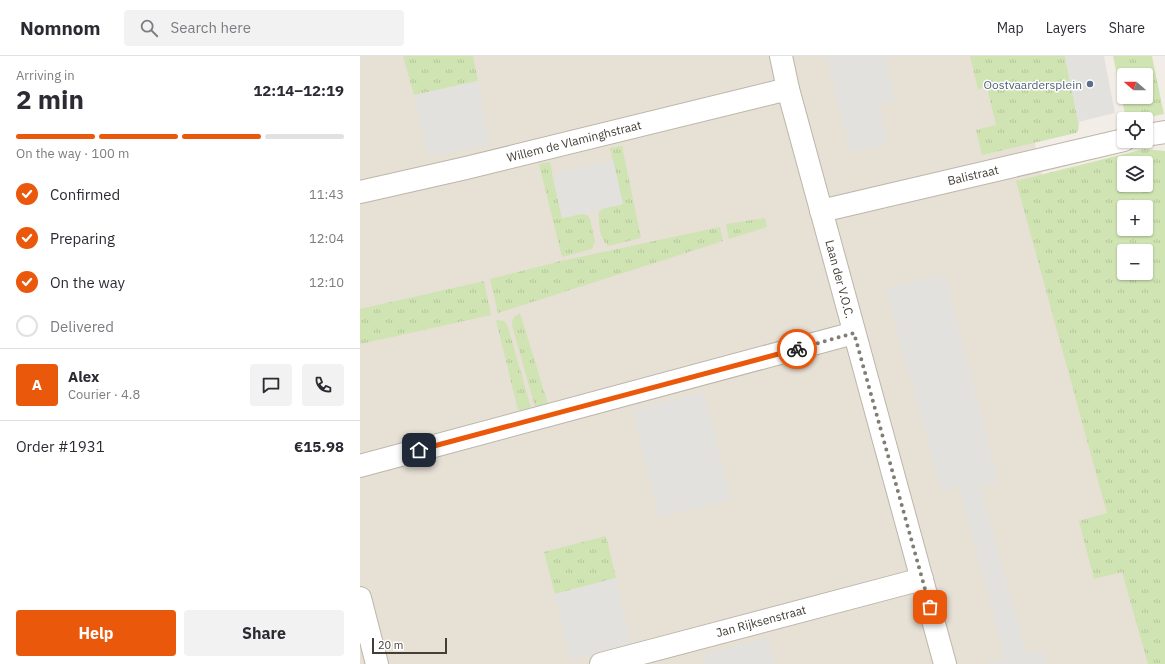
<!DOCTYPE html>
<meta charset="utf-8">
<style>
:root{--surface:#fff;--page:#f2f2f3;--text:#2b2b33;--muted:#7c7c81;--line:#e1e1e2;--accent:#ea580c}
body{margin:0;font-family:"IBM Plex Sans",sans-serif;background:var(--page);color:var(--text);height:100vh;display:flex;flex-direction:column;font-size:15px;white-space:nowrap}
*{box-sizing:border-box;margin:0}
p{font-size:13px;color:var(--muted)}
.icon{flex:none;width:22px;height:22px;fill:none;stroke:currentColor;stroke-width:2;stroke-linecap:round;stroke-linejoin:round}
.map{position:relative;flex:1;overflow:hidden}
.sheet{display:flex;flex-direction:column;background:var(--surface);width:360px}
.sheet>*{flex:none}
.needle{width:26px;rotate:290deg}
.tools{position:absolute;left:757px;top:12px;display:grid;gap:8px}
.tools a{display:grid;place-items:center;width:36px;height:36px;border-radius:4px;background:var(--surface);box-shadow:0 1px 3px #0004;font-size:20px}
.scale{position:absolute;left:12px;bottom:10px;width:75px;box-sizing:border-box;padding-left:4px;border:2px solid #443e36;border-top:0;font-size:11px;line-height:14px;white-space:nowrap;color:#443e36;-webkit-text-stroke:3px #fff;paint-order:stroke}
.pin{position:absolute;display:grid;place-items:center;width:34px;height:34px;color:#fff;margin:-17px;border-radius:8px;box-shadow:0 2px 6px #0006}
.courier{position:absolute;display:grid;place-items:center;width:40px;height:40px;margin:-20px;border:3px solid #ea580c;border-radius:50%;background:#fff;color:#222;box-shadow:0 1px 5px #0007}
.overview em{font-style:normal;font-weight:700}
.overview div{display:flex;flex-direction:column-reverse}
.overview{display:flex;align-items:center;justify-content:space-between;height:68px;padding:0 16px}
h1{font-size:26px;font-weight:700;line-height:30px}
.bar{display:grid;grid-template-columns:repeat(4,1fr);gap:6px 4px;align-content:center;height:48px;padding:0 16px}
.bar i{height:5px;border-radius:3px;background:var(--line)}
.bar .selected{background:var(--accent)}
.bar p{grid-column:span 4}
.line{display:flex;align-items:center;gap:10px;padding:0 16px;border-top:1px solid var(--line)}
.line div{flex:1}
.round{display:grid;place-items:center;flex:none;width:42px;height:42px;border-radius:4px;background:var(--page)}
ol{padding:0 16px;list-style:none}
li{display:flex;align-items:center;gap:12px;height:44px}
li p{margin-inline-start:auto}
li .icon{padding:4px;border-radius:50%;background:var(--accent);color:#fff;stroke-width:4}
li:last-child{color:var(--muted)}
li i{width:22px;height:22px;border:2px solid var(--line);border-radius:50%}
.cta{display:flex;gap:8px;margin-top:auto;padding:8px 16px}
.cta a{flex:1;height:46px;border-radius:4px;background:var(--accent);color:#fff;font-size:16px;font-weight:700;line-height:46px;text-align:center}
.cta a+a{background:var(--page);color:var(--text)}
header{display:flex;align-items:center;gap:24px;box-sizing:border-box;height:56px;padding:0 20px;background:var(--surface);border-bottom:1px solid var(--line)}
header strong{font-size:19px}
nav{display:flex;gap:22px;margin-inline-start:auto;font-size:14px}
.search{width:280px;height:36px;background:var(--page);display:flex;align-items:center;gap:10px;box-sizing:border-box;padding:0 14px;border-radius:4px;color:var(--muted);font-size:15px}
main{display:flex;flex:1;min-height:0}
.map>svg:first-child{display:block}
.residential{fill:#e6e0d5}
.grass{fill:url(#grass-tufts);fill-rule:evenodd}
.parking{fill:#e3e1de}
.lines{fill:none;stroke-linecap:round;stroke-linejoin:round}
.street-casing{stroke:#bdb5aa;stroke-width:24}
.street{stroke:#fff;stroke-width:22}
.done{stroke:#817c74;stroke-width:4;stroke-dasharray:0 7.2}
.route{stroke:#ea580c;stroke-width:5}
.service-dot{fill:#5c6f8a;stroke:#fff;stroke-width:1.5}
.labels{text-anchor:middle;dominant-baseline:central;stroke-width:3;stroke-linejoin:round;paint-order:stroke}
.service-label{font-size:12px;fill:#4e5e75;stroke:#fff;text-anchor:end}
.street-label{font-size:12px;fill:#443e36;stroke:#fff}
</style>
<header>
<strong>Nomnom</strong>
<div class="search"><svg class="icon" aria-label="search" viewBox="0 0 24 24"><circle cx="10" cy="10" r="6"/><path d="M15 15l6 6"/></svg>Search here</div>
<nav><a>Map</a><a>Layers</a><a>Share</a></nav>
</header>
<main>
<section class="sheet">
<div class="overview"><div><h1>2 min</h1><p>Arriving in</p></div><em>12:14–12:19</em></div>
<div class="bar"><i class="selected"></i><i class="selected"></i><i class="selected"></i><i></i><p>On the way · 100 m</p></div>
<ol>
<li><svg class="icon" aria-label="check" viewBox="0 0 24 24"><path d="M5 12l5 5 9-10"/></svg>Confirmed<p>11:43</p></li>
<li><svg class="icon" aria-label="check" viewBox="0 0 24 24"><path d="M5 12l5 5 9-10"/></svg>Preparing<p>12:04</p></li>
<li><svg class="icon" aria-label="check" viewBox="0 0 24 24"><path d="M5 12l5 5 9-10"/></svg>On the way<p>12:10</p></li>
<li><i></i>Delivered</li>
</ol>
<div class="line" style="height:72px"><b class="round" style="background:var(--accent);color:#fff">A</b><div><b>Alex</b><p>Courier · 4.8</p></div><a class="round"><svg class="icon" aria-label="chat" viewBox="0 0 24 24"><path d="M4 5h16v11H9l-5 4z"/></svg></a><a class="round"><svg class="icon" aria-label="phone" viewBox="0 0 24 24"><path d="M5 4h4l2 5-3 2q2 4 5 5l2-3 5 2v4C11 20 4 13 5 4z"/></svg></a></div>
<div class="line" style="height:52px"><div>Order #1931</div><b>€15.98</b></div>
<div class="cta"><a>Help</a><a>Share</a></div>
</section>
<div class="map">
<svg width="805" height="608" viewBox="0 0 805 608">
<defs>
<pattern id="grass-tufts" width="24" height="20" patternUnits="userSpaceOnUse"><rect width="24" height="20" fill="#cfe4b2"/><path d="M3 7l-1-3M5 7V3M7 7l1-3M15 17l-1-3M17 17v-4M19 17l1-3" fill="none" stroke="#b3c59a"/></pattern>
</defs>
<rect width="100%" height="100%" fill="#f2eee7"/>
<!-- residential -->
<path class="residential" d="M0,0H655L793,608H0Z"/>
<!-- grass -->
<g class="grass">
<path d="M43,0H113L118,25L54,39Z"/>
<path d="M610,0H705L719,68L718,75L716,77L622,99L616,74L636,69L627,31L618,33Z"/>
<path d="M753,0H792L804,58L779,63H766ZM764,19H786V41H764Z"/>
<path d="M262,90L281,182L248,190C240,183 238,166 239,156L242,153L263,148L250,92Z"/>
<path d="M784,93L805,95V608H788L762,516L734,523L719,465L747,457L656,125ZM764,107H786V129H764ZM764,151H786V173H764ZM764,195H786V217H764Z"/>
<path d="M190,106L202,162L222,158L227,159L230,163L235,186L232,193L202,201L179,108Z"/>
<path d="M405,162L407,171L369,183L366,168Z"/>
<path d="M360,171L363,185L138,257L130,223L201,205Z"/>
<path d="M124,225L131,259L0,288V253Z"/>
<path d="M160,257L188,348L175,351L152,269C152,262 155,260 160,257Z"/>
<path d="M136,264L144,265L148,271L171,352L158,354Z"/>
<path d="M246,480L256,522L195,538L184,496Z"/>
</g>
<!-- parking -->
<g class="parking">
<path d="M466,0H525L536,45L519,49L527,88L491,97Z"/>
<path d="M705,0H744L755,57L718,66Z"/>
<path d="M118,25L129,89L68,101L54,39Z"/>
<path d="M253,104L263,148L202,162L192,118Z"/>
<path d="M585,219L638,426L620,430L666,598L683,595L687,608H629V606L645,602L599,429L582,435L525,232Z"/>
<path d="M343,336L371,443L299,461L273,354Z"/>
<path d="M256,522L271,586L210,604L195,538Z"/>
<path d="M408,582L415,608H344L342,599Z"/>
</g>
<g class="lines">
<defs>
<g id="street">
<path d="M421,0L428,33L585,608"/>
<path d="M786,79L805,76"/>
<path d="M0,136L106,112L428,33"/>
<path d="M461,155L764,84"/>
<path d="M0,410L494,277"/>
<path d="M0,542L17,608"/>
<path d="M241,608L562,523"/>
</g>
</defs>
<!-- street casing -->
<use href="#street" class="street-casing"/>
<!-- street -->
<use href="#street" class="street"/>
</g>
<g class="lines">
<!-- done -->
<path class="done" d="M437,293L494,277L570,551"/>
<!-- route -->
<path class="route" d="M59,394L437,293"/>
</g>
<!-- markers -->
<circle class="service-dot" cx="730" cy="28" r="4"/>
<g class="labels">
<!-- service labels -->
<g class="service-label">
<text x="722" y="28">Oostvaardersplein</text>
</g>
<!-- street labels -->
<g class="street-label">
<text transform="translate(214 85) rotate(-14)">Willem de Vlaminghstraat</text>
<text transform="translate(613 119) rotate(-13)">Balistraat</text>
<text transform="translate(480 223) rotate(75)">Laan der V.O.C.</text>
<text transform="translate(401 565) rotate(-15)">Jan Rijksenstraat</text>
</g>
</g>
</svg>
<div class="tools">
<a><svg class="needle" viewBox="-14 -14 28 28"><path d="M0-13l5 13h-10z" fill="#e53935"/><path d="M0 13l5-13h-10z" fill="#7c7c81"/></svg></a>
<a><svg class="icon" aria-label="locate" viewBox="0 0 24 24"><circle cx="12" cy="12" r="6"/><path d="M12 2v4M12 18v4M2 12h4M18 12h4"/></svg></a>
<a><svg class="icon" aria-label="layers" viewBox="0 0 24 24"><path d="M12 4l9 5-9 5-9-5zM3 14l9 5 9-5"/></svg></a>
<a>+</a>
<a>−</a>
</div>
<div class="scale">20 m</div>
<div class="pin" style="left:570px;top:551px;background:#ea580c"><svg class="icon" aria-label="bag" viewBox="0 0 24 24"><path d="M5 8h14l-1 12H6zM9 8a3 3 0 0 1 6 0"/></svg></div>
<div class="pin" style="left:59px;top:394px;background:#1f2937"><svg class="icon" aria-label="home" viewBox="0 0 24 24"><path d="M3 11l9-7 9 7M6 9v11h12V9"/></svg></div>
<div class="courier" style="left:437px;top:293px"><svg class="icon" aria-label="bike" viewBox="0 0 24 24"><circle cx="6" cy="16" r="4"/><circle cx="18" cy="16" r="4"/><path d="M6 16l4-8h5l3 8M10 8l3 8H6M13 5h3"/></svg></div>
</div>
</main>
